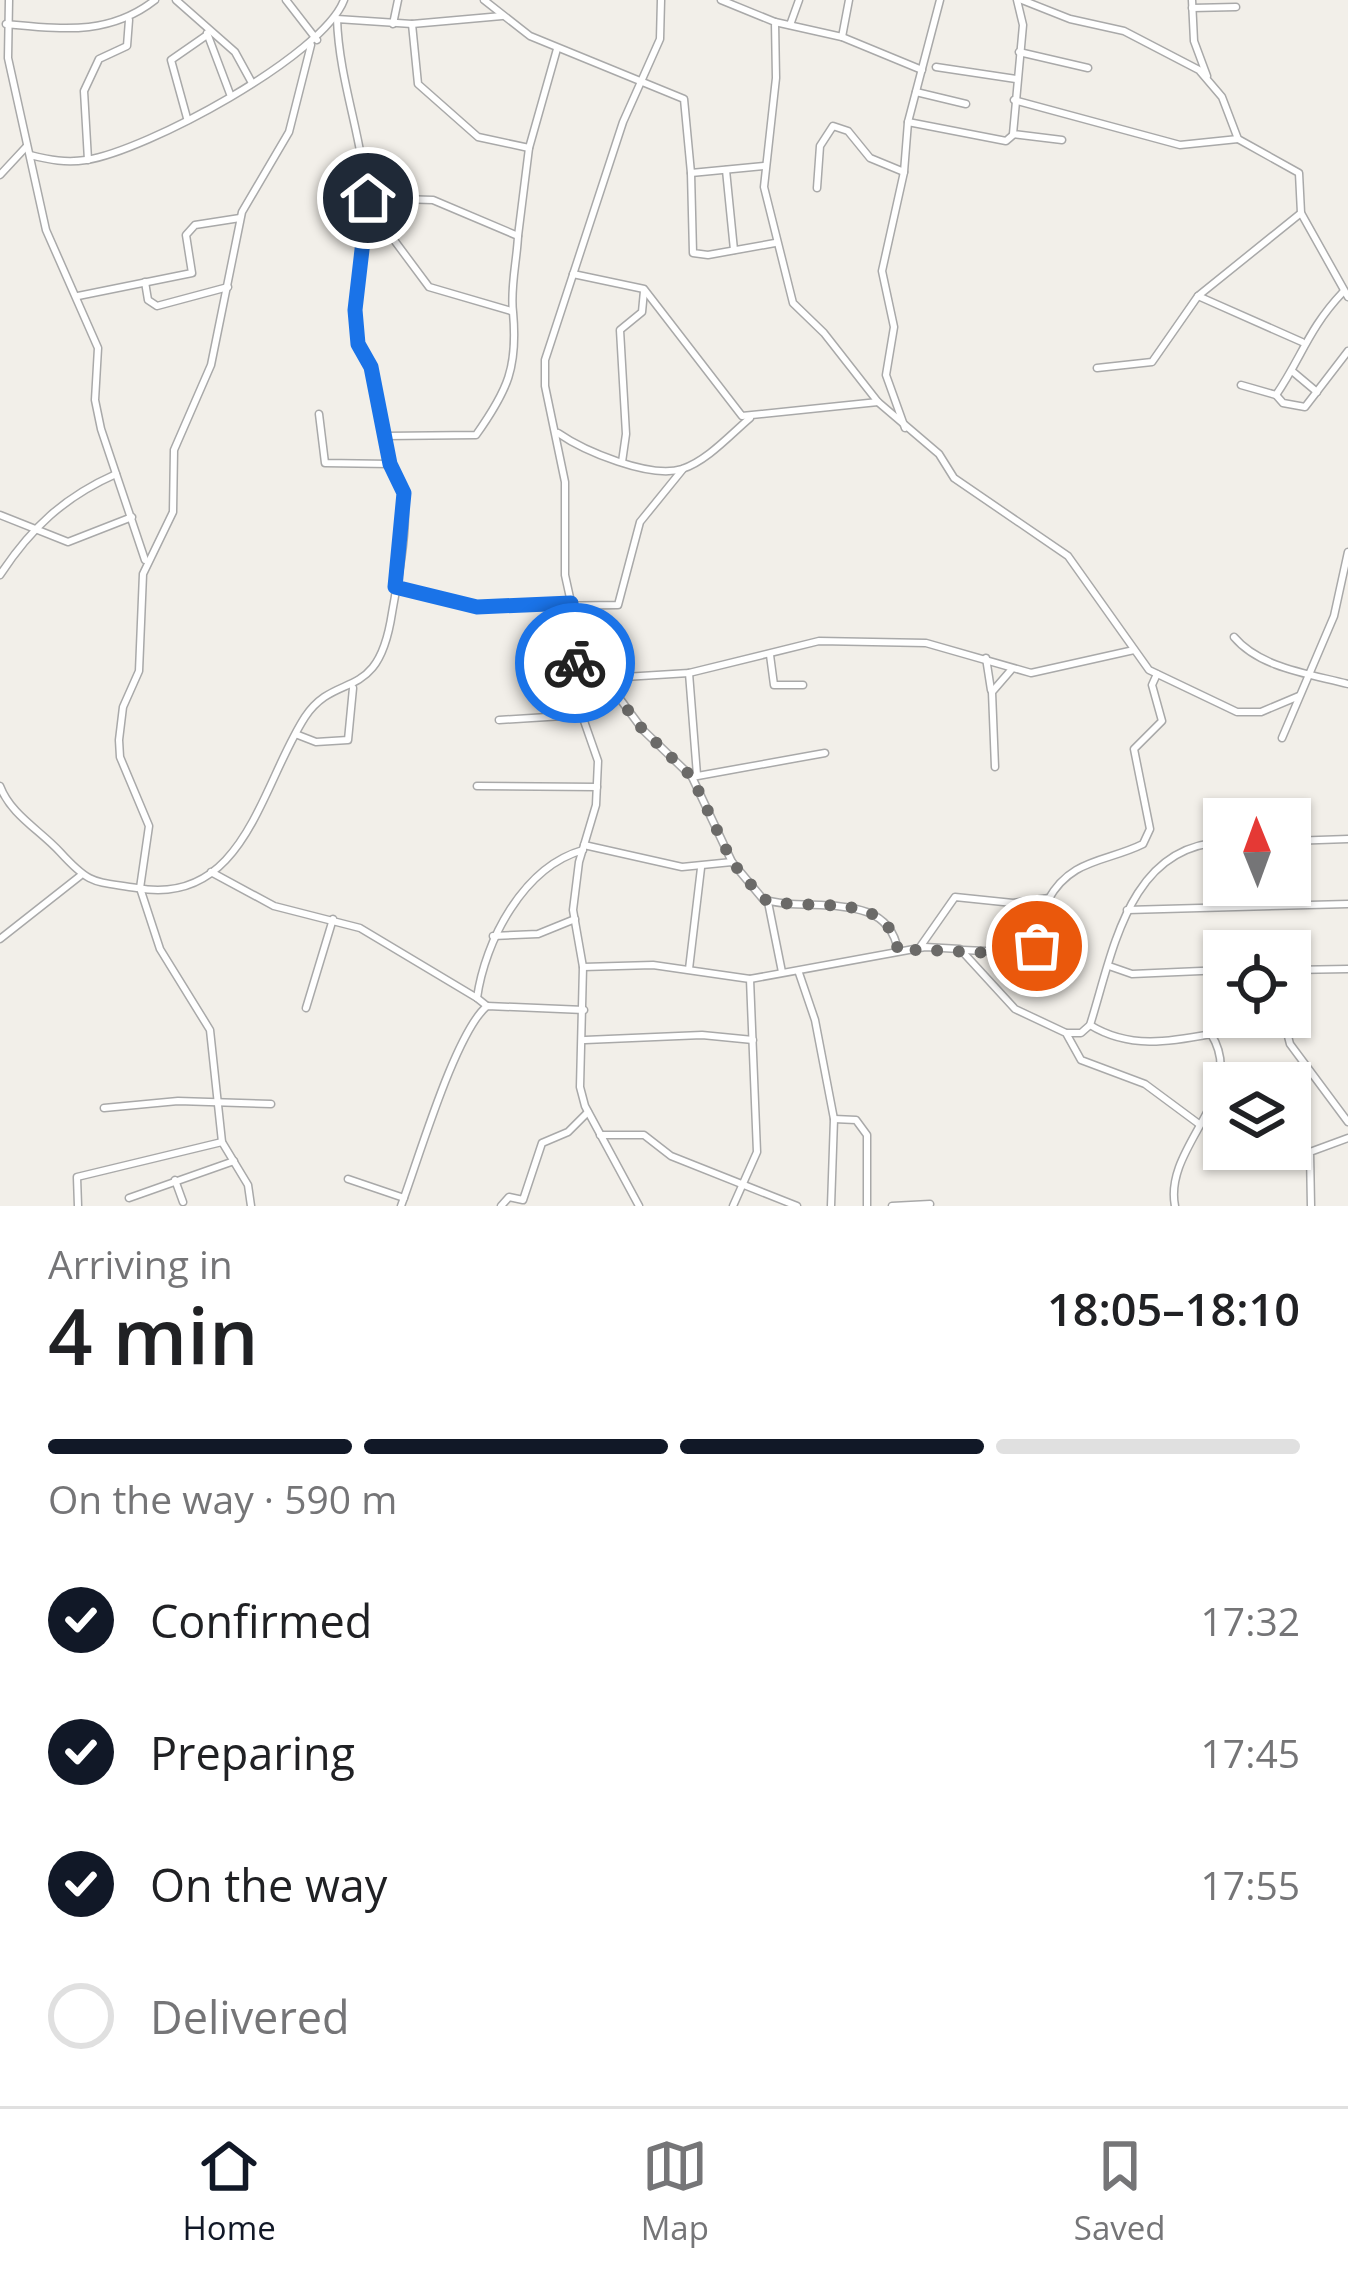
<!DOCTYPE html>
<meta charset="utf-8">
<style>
:root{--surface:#fff;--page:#f6f6f6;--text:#202124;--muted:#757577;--line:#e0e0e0;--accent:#111827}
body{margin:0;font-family:"Open Sans",sans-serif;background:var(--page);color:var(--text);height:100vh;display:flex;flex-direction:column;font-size:45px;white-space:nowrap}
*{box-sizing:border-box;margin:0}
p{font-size:39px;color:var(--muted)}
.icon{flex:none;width:66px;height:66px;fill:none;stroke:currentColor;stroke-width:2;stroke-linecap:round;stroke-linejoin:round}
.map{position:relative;height:1206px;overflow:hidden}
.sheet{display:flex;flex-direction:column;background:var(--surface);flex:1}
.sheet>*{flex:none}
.needle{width:78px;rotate:359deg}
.fabs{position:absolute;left:1203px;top:798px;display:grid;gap:24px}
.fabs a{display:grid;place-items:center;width:108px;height:108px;border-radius:0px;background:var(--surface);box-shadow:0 3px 9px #0004;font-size:60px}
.pin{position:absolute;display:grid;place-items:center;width:102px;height:102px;color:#fff;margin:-51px;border:6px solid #fff;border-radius:50%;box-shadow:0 3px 12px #0007}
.courier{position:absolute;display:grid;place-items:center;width:120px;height:120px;margin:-60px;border:9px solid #1a73e8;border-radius:50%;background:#fff;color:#222;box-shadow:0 3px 15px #0007}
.head em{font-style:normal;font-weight:600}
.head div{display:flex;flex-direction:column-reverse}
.head{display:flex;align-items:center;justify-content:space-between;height:204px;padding:0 48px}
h1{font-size:78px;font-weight:600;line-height:90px}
.bar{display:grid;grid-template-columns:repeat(4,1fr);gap:18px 12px;align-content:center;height:144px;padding:0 48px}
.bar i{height:15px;border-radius:9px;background:var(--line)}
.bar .current{background:var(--accent)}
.bar p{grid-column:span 4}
ol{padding:0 48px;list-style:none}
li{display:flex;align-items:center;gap:36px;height:132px}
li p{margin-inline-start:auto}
li .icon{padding:12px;border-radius:50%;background:var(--accent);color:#fff;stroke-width:4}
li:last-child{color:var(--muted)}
li i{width:66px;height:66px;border:6px solid var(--line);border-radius:50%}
.menu{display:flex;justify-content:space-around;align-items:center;height:168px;border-top:3px solid var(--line);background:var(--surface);font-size:33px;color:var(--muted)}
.menu a{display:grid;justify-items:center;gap:6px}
.menu .current{color:var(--accent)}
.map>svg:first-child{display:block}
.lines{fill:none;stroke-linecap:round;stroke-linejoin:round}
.minor-casing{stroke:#a9a9a9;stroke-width:9}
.minor{stroke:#fff;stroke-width:6}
.done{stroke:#6b6a68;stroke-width:12;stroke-dasharray:0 21.6}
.route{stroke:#1a73e8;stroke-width:15}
</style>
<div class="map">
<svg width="1348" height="1206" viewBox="0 0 1348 1206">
<rect width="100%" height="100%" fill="#f2efe9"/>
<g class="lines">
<defs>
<g id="minor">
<path d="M9,0L8,58L46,230L98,348L95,400L101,429L145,560"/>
<path d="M176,0L235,52L252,83"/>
<path d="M286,0L317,40"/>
<path d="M484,0L530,36L684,99L691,173L764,166"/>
<path d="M721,0L775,22L776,78L764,187L793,303L824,333L878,402L939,454L954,478L1068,556L1149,670L1237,712H1261L1299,696"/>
<path d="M1017,0L1023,25L1013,134L1062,140"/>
<path d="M1022,0L1070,19L1124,31L1199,70L1222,97L1238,139L1299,173L1301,213L1348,297"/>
<path d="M1192,0L1194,41L1207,76"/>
<path d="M1192,8L1236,7"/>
<path d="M775,22L842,37L922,70"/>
<path d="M6,24C62,29 109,36 155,0"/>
<path d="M393,24L398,0"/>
<path d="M412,24L418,84L478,137L529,148"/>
<path d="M790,25L799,0"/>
<path d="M207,33L230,94"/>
<path d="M842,37L849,0"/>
<path d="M1019,52L1088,68"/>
<path d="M936,67L1016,79"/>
<path d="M916,92L966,104"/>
<path d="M1014,100L1180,145L1238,139"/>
<path d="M187,118L171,60L207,35"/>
<path d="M908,122L1006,141L1013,135"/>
<path d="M30,155C50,160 66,163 86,160C146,151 323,56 344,0"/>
<path d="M88,160L84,91L99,59L127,46L129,20"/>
<path d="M726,170L734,250"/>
<path d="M691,173L693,253L708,255L775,243"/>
<path d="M0,175L26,147"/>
<path d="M817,188L820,146L833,126L848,131L870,158L904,172"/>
<path d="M367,198L433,200L518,236C517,260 510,288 513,312C518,367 508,390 476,435L385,436"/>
<path d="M368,205L429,287L511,311"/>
<path d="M518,236L529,148L557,49"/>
<path d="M573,274L644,289L742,416L878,402"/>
<path d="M145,282L148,300L157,306L228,287"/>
<path d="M78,296L192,273L186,235L195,225L240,218"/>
<path d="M1198,296L1302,342"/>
<path d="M1097,368L1152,362L1198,296L1301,213"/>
<path d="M1292,371L1317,392"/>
<path d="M1241,385L1276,395C1302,357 1308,329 1343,292"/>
<path d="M1276,395L1283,403L1305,407L1348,351"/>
<path d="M319,414L325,463L390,464"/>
<path d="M905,428L886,375L894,327L882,271L904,172L908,122L940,0"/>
<path d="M558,433C584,451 650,479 682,469C707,461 731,434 750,418"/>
<path d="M622,462L626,434L620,330L642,312L644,291"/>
<path d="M0,515L68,542L132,517"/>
<path d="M0,575C31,528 64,497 116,474"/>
<path d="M395,587L477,607L618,605L640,522L683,469"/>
<path d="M1234,637C1260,668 1310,674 1348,684"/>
<path d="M770,655L774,685H803"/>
<path d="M986,658L991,690"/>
<path d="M689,673L697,775"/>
<path d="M603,676L643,730L692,777L732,862L763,899C805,914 888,887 898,951"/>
<path d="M576,680L689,673L819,641L926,643L1031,673L1134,650"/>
<path d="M499,720L579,715"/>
<path d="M298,735L316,742L348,740L353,688"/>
<path d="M1282,738L1334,616L1348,552"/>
<path d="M995,767L992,692L1011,670"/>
<path d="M692,777L825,753"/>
<path d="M0,786C11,815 40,830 60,852C91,886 94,881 137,888C244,907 261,785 305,717C337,669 378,705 392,613C398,578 408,532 404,496C402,484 394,474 390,463C382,434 381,403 373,374C370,362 361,353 358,341C346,293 371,245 367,197C362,136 339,80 337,19L412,24L502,16"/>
<path d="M477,786L597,787"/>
<path d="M1290,841L1348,839"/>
<path d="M584,845L682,867L732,862"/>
<path d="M211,872L274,906L360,928L477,998"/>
<path d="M768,902L782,972"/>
<path d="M1127,910L1348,904"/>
<path d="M493,936L538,934L575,919"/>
<path d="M0,939L80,876"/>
<path d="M920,947L955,897L1013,903L1049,898"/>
<path d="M963,950L1030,953C1045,938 1038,918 1048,900C1071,858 1107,862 1143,844L1150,829L1134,749L1162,721L1152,685L1157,674"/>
<path d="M1109,966L1132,974L1224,970"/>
<path d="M583,967L653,965L750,979L757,1152L733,1206"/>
<path d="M689,969L701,868"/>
<path d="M1290,970L1348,969"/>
<path d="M799,973L815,1020L834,1119L831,1206"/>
<path d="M750,979L925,947L960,949L1015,1009L1066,1033L1081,1060L1145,1084L1199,1124"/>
<path d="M487,1006L477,998C485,941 523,867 583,850"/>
<path d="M306,1008L333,919"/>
<path d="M1283,1017L1290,1044L1348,1122"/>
<path d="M1090,1025C1129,1049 1169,1042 1211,1034C1249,1095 1163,1146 1175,1206"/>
<path d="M1067,1033H1081L1090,1025C1113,953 1128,845 1224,842"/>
<path d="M1211,1034L1283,1022"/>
<path d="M585,1040L702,1035L753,1040"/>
<path d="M104,1108L178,1101L271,1104"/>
<path d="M834,1119L856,1120L867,1135V1206"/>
<path d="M600,1135H644L671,1156L797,1206"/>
<path d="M348,1179L404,1198"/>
<path d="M175,1180L183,1202"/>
<path d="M129,1198L234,1161"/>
<path d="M78,1206L77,1177L222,1142"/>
<path d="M251,1206L248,1185L222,1142L210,1030L160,949L140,888L149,826L120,757L119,740L123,707L139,671L143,574L173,512L174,450L211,365L242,212L289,132L311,45"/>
<path d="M401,1206C418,1161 455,1033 487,1006L584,1010"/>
<path d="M501,1206L509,1197L523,1200L542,1143L568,1132L588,1112"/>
<path d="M639,1206L585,1106L580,1087L583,967L573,910L579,862L596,805L598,761L577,701L574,616L565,575V482L545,386V360L623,122L660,39L661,0"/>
<path d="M892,1206L930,1204"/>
<path d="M1311,1206L1310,1152L1348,1138"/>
</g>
</defs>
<!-- minor casing -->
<use href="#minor" class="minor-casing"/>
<!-- minor -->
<use href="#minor" class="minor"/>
</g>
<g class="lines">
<!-- done -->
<path class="done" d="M575,663L576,680L602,676L643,730L692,777L732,862L763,899C806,914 887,886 898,951C930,946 1022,961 1037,946"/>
<!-- route -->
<path class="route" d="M368,198L355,310L358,344L371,367L390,464L404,493L395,587L477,607L571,603L575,663"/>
</g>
</svg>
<div class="fabs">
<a><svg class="needle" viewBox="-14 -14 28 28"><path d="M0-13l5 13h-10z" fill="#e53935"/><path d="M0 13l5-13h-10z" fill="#757577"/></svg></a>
<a><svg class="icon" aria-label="locate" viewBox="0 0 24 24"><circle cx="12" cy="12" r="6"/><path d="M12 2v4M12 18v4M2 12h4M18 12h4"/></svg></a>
<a><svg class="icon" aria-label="layers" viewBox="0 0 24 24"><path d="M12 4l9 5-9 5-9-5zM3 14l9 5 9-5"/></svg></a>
</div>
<div class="pin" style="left:1037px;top:946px;background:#ea580c"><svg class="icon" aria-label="bag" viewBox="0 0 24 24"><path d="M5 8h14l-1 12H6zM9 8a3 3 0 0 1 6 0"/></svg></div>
<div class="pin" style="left:368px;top:198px;background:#1f2937"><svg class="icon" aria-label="home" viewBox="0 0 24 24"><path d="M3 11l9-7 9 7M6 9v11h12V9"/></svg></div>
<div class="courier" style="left:575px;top:663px"><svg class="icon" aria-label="bike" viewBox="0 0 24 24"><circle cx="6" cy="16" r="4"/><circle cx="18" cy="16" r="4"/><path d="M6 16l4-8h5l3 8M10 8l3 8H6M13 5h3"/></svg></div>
</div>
<section class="sheet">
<div class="head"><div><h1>4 min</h1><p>Arriving in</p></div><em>18:05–18:10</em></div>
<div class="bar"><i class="current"></i><i class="current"></i><i class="current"></i><i></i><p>On the way · 590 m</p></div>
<ol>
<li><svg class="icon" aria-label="check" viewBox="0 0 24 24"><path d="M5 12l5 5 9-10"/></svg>Confirmed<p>17:32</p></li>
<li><svg class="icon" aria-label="check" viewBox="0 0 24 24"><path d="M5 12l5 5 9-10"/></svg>Preparing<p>17:45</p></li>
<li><svg class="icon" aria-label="check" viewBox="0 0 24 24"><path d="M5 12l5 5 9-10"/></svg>On the way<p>17:55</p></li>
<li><i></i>Delivered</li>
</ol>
</section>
<nav class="menu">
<a class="current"><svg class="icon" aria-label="home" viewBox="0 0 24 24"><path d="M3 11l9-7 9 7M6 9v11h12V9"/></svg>Home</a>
<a><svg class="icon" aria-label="map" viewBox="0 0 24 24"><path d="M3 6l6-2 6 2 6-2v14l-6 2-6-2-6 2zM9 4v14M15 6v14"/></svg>Map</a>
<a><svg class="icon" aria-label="saved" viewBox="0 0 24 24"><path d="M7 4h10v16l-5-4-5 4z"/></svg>Saved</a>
</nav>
